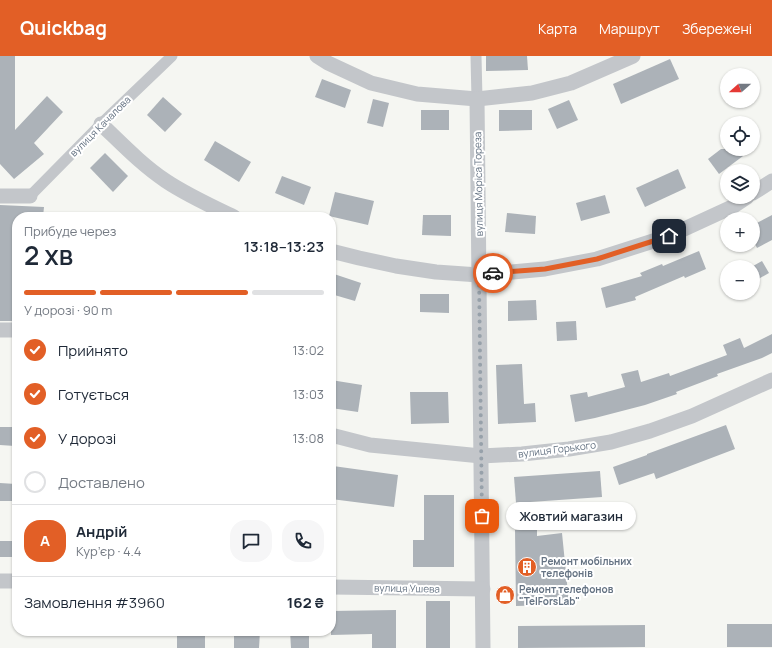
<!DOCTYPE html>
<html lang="uk">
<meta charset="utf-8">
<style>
:root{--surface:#fff;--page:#f6f6f7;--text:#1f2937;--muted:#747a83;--line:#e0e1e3;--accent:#e25f26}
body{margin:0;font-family:Manrope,sans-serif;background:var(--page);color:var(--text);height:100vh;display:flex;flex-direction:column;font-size:15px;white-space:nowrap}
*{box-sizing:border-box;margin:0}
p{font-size:13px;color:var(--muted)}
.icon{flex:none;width:22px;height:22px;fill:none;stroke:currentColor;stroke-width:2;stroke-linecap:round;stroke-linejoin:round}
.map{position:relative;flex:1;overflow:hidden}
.sheet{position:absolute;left:12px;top:156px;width:324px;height:424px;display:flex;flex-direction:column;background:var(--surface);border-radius:16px;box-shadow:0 1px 3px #0004}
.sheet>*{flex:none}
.needle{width:26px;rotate:249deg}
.fabs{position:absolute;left:720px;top:12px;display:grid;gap:8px}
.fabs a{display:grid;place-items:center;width:40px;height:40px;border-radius:50%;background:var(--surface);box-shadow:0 1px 3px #0004;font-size:20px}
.pin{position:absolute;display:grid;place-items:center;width:34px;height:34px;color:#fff;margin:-17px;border-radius:8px;box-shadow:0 2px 6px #0006}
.courier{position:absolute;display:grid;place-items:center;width:40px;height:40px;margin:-20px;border:3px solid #e25f26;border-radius:50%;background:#fff;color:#222;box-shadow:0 1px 5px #0007}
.bubble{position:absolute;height:28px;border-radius:14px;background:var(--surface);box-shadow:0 1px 3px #0004;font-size:13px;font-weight:600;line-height:28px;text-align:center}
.summary em{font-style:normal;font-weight:600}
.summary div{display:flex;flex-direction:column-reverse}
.summary{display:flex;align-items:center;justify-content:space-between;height:68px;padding:0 12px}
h1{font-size:26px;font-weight:600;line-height:30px}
.bar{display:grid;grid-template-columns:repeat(4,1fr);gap:6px 4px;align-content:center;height:48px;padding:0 12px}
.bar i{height:5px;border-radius:3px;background:var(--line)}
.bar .selected{background:var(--accent)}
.bar p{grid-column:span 4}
.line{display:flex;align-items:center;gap:10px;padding:0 12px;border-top:1px solid var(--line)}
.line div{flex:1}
.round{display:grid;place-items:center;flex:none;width:42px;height:42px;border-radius:16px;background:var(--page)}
ol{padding:0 12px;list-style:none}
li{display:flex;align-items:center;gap:12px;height:44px}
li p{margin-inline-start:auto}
li .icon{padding:4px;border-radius:50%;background:var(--accent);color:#fff;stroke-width:4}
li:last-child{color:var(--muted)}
li i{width:22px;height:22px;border:2px solid var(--line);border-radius:50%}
header{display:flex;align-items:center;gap:24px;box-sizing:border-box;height:56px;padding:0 20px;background:var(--accent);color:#fff}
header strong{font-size:19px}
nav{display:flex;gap:22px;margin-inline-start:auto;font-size:14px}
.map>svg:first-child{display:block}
.building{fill:#acb2b8}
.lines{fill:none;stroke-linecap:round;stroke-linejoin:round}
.pedestrian{stroke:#c3c6ca;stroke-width:11}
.minor{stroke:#c3c6ca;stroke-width:15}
.done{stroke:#97a1aa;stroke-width:4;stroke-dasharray:0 7.2}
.route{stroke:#e25f26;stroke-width:5}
.labels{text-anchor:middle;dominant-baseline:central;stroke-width:4;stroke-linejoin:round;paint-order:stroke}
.street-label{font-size:10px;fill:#657383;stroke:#fff}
.poi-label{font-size:10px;font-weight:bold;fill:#657383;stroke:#fff;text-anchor:start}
</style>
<header>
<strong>Quickbag</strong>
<nav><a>Карта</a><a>Маршрут</a><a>Збережені</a></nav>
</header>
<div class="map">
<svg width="772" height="592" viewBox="0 0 772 592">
<rect width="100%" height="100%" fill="#f5f6f2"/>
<!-- building -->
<g class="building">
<path d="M0,0H15V74L47,40L63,56L34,87L44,98L14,123L0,108Z"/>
<path d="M486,0H527L528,14L486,15Z"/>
<path d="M670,3L679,23L621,48L613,28Z"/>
<path d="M322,23L351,34L345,52L315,41Z"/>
<path d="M163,41L182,58L165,76L147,59Z"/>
<path d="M373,43L389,47L383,71L367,67Z"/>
<path d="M569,44L578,64L557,73L548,53Z"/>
<rect x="421" y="54" width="28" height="20"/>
<path d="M499,54H532V74L499,75Z"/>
<path d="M215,85L251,106L239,126L204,104Z"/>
<path d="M721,93H738L743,100L719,118L708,103Z"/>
<path d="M105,97L128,120L113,136L90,112Z"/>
<path d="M678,113L686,132L645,151L636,132Z"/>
<path d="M282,120L311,131L304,149L275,137Z"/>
<path d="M335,136L374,145L368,169L329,160Z"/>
<path d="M605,139L610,157L581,165L576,147Z"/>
<path d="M0,149L44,151L43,161H17L15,241H17V265H0Z"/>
<path d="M507,157L536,160L535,178L505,176Z"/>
<path d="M423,159H451V180L422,179Z"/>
<path d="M772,159V184L757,192L753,184V169Z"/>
<path d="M699,195L706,213L685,222L684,220L635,241L636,244L606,252L601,232L642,220L640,217L662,208L663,210Z"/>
<path d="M762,205L769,217L753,226V210Z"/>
<path d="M331,217L361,227L355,245L331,238Z"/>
<path d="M420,238H449V257L420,256Z"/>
<path d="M536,244L537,264L508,265V245Z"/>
<path d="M576,265L577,284L557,285L556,266Z"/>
<path d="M772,278V297L762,302L717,318L718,320L676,336L677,338L645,349L595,362L575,366L570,339L587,336L588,341L625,331L621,318L638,314L641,326L669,317L670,320L727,299L723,289L740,282L744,292Z"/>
<path d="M522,308L524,348L535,347L536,366L498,368L496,309Z"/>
<path d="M331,324L362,329L358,356L331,352Z"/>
<path d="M410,336H448L449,367L411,368Z"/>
<path d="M726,369L735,393L656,423L654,417L619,429L613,411L647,399V398Z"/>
<path d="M0,371H15V390L0,389Z"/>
<path d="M333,410L398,419L394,451L331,443V427Z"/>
<path d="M600,415L602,441L516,447L514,421Z"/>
<path d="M0,427L16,428V445H0Z"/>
<path d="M424,439H454V511H413V484H424Z"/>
<path d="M537,473V480L562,477L569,547L554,549L516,550L515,474Z"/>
<rect x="0" y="485" width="12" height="16"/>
<rect x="426" y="545" width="24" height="47"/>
<path d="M396,554V592H372V578L331,579V555Z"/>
<rect x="727" y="568" width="45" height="23"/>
<path d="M645,569V591L518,592V570Z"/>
<rect x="177" y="575" width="28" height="17"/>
<path d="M234,575H260L259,592H234Z"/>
<path d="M290,575H309V592H291Z"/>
</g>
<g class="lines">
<!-- pedestrian -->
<g class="pedestrian">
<path d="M476,0L477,43"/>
<path d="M30,140L101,68L172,0"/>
</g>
<!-- minor -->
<g class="minor">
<path d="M317,0L328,7L371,27L417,38L477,43L532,37L571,27L633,0"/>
<path d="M477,43L483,592"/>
<path d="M101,68C122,88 142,109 166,125C187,139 211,150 234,161"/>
<path d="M753,137L772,125"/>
<path d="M0,140H30"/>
<path d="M331,195L359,202L396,210L436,216L479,219L545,213L597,203L669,180L732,151L747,141"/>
<path d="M0,274H17"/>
<path d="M331,379L370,389L481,400L522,398L569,393L611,386L650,375L692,360L772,324"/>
<path d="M0,525H17"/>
<path d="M331,531L483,533"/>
</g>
</g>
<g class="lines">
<!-- done -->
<path class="done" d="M482,460L479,219L493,217"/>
<!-- route -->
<path class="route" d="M493,217L545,213L597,203L669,180"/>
</g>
<!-- icons -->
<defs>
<symbol id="building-disc" viewBox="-11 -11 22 22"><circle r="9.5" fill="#e25f26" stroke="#fff"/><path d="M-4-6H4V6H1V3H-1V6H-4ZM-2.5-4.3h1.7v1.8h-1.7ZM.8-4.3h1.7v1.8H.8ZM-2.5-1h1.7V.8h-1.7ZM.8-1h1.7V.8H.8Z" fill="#fff"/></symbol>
<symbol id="shop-disc" viewBox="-11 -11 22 22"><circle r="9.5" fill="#e25f26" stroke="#fff"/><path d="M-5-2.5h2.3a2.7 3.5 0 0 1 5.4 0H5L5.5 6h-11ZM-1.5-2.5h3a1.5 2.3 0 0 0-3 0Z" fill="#fff"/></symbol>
</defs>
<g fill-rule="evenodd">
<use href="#building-disc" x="516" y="500" width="22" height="22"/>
<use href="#shop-disc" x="494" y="528" width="22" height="22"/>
</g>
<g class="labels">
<!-- street labels -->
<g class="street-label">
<text transform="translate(100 70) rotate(-45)">вулиця Качалова</text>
<text transform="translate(478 128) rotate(-91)">вулиця Моріса Тореза</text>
<text transform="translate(557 393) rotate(-7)">вулиця Горького</text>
<text transform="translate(407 532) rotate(1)">вулиця Ушева</text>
</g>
<!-- poi labels -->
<g class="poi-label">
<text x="541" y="505">Ремонт мобільних<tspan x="541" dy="12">телефонів</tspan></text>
<text x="519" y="533">Ремонт телефонов<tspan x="519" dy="12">"TelForsLab"</tspan></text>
</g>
</g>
</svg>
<div class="fabs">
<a><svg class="needle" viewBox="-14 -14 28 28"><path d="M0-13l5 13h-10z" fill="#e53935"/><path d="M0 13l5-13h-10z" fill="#747a83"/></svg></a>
<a><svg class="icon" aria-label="locate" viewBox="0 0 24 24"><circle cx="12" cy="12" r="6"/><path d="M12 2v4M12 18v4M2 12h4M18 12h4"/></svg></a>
<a><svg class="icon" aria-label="layers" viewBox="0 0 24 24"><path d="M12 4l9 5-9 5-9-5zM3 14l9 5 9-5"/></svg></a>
<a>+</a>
<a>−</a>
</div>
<div class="pin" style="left:482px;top:460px;background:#ea580c"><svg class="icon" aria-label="bag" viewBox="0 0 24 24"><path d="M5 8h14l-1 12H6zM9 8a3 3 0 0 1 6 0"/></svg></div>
<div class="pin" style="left:669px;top:180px;background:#1f2937"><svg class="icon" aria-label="home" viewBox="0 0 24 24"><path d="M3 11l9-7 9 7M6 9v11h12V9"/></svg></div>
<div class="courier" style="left:493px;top:217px"><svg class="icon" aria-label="car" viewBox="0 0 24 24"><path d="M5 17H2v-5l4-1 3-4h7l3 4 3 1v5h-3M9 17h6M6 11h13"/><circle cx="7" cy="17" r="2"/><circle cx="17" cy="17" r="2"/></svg></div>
<div class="bubble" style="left:506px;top:446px;width:130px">Жовтий магазин</div>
<section class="sheet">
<div class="summary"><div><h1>2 хв</h1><p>Прибуде через</p></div><em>13:18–13:23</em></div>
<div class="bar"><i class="selected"></i><i class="selected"></i><i class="selected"></i><i></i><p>У дорозі · 90 m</p></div>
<ol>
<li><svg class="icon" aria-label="check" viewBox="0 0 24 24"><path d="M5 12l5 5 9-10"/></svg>Прийнято<p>13:02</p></li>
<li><svg class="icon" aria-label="check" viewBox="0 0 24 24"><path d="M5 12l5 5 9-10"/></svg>Готується<p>13:03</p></li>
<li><svg class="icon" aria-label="check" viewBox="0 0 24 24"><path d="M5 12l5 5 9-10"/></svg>У дорозі<p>13:08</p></li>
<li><i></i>Доставлено</li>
</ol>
<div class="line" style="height:72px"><b class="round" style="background:var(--accent);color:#fff">А</b><div><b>Андрій</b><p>Кур’єр · 4.4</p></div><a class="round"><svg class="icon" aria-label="chat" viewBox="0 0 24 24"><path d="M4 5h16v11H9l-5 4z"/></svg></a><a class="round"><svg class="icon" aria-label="phone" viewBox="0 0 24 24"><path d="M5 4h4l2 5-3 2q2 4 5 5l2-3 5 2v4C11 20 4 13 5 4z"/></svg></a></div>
<div class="line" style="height:52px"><div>Замовлення #3960</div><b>162 ₴</b></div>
</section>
</div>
